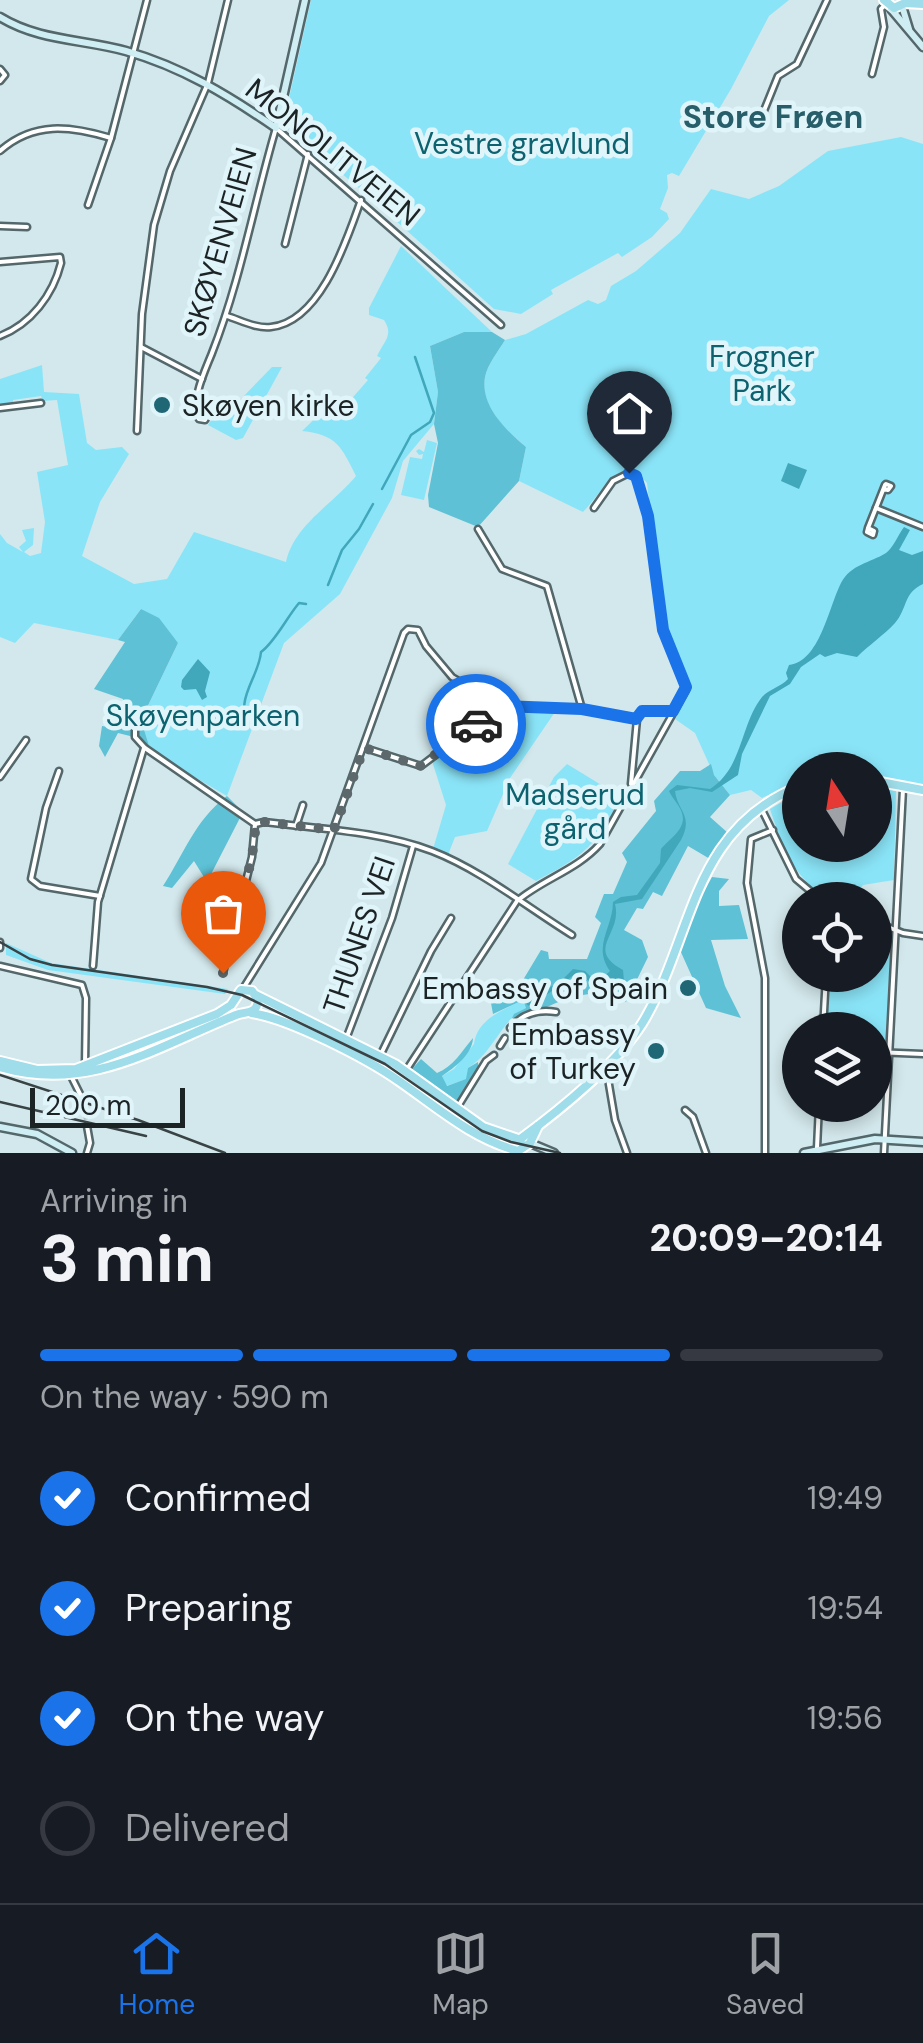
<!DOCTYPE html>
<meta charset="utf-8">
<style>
:root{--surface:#171b24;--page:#20242c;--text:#f1f3f6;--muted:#9ea1a6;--line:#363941;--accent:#1a73e8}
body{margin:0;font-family:"DM Sans",sans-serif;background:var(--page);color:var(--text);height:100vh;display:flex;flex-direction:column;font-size:38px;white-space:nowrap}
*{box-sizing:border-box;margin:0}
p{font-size:32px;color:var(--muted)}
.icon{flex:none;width:55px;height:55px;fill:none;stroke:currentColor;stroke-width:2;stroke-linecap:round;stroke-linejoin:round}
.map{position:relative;height:1153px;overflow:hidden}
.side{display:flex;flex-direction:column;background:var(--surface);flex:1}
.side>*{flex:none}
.needle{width:65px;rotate:348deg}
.fabs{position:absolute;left:782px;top:752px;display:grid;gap:20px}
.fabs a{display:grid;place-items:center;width:110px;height:110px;border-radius:50%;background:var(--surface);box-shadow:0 5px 15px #0003;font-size:50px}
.scale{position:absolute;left:30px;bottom:25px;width:155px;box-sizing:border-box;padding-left:10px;border:5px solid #1c2325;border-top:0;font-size:28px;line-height:35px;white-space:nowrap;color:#1c2325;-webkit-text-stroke:8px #e0f5fa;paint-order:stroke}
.pin{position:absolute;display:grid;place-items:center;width:85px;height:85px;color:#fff;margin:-102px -42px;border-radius:50% 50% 50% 0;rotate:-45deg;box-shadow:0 0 10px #0007}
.pin .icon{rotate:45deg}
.courier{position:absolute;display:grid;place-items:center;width:100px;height:100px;margin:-50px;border:8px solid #1a73e8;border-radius:50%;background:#fff;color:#222;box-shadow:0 2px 12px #0007}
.head em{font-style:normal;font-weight:800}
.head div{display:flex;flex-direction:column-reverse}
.head{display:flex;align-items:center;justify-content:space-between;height:170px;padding:0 40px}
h1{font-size:65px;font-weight:800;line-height:75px}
.bar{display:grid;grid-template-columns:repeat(4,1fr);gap:15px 10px;align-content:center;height:120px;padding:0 40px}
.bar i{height:12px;border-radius:8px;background:var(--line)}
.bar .current{background:var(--accent)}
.bar p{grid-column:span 4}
ol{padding:0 40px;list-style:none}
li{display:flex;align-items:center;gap:30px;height:110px}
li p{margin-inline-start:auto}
li .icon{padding:10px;border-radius:50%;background:var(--accent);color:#fff;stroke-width:4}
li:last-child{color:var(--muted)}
li i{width:55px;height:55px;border:5px solid var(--line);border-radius:50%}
.dock{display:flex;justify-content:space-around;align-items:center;height:140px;border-top:2px solid var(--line);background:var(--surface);font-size:28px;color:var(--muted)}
.dock a{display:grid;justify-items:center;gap:5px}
.dock .current{color:var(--accent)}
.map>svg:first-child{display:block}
.green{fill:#8ae4f7}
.forest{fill:#5ec1d5}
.water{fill:#41a7bb}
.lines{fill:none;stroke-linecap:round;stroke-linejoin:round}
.stream{stroke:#41a7bb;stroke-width:2.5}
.street-tunnel{stroke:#aec1c4;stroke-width:4;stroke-dasharray:4 2;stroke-linecap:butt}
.street-casing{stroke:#54676a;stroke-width:9}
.secondary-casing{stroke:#54676a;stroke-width:11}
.primary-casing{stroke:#fff;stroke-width:12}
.street{stroke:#fff;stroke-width:4}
.secondary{stroke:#ceeef4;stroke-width:6}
.primary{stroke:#9edde9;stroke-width:8}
.tram{stroke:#394244;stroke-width:2.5}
.rail{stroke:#394244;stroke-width:2.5}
.done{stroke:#5c686b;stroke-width:10;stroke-dasharray:0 18}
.route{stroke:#1a73e8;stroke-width:12}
.poi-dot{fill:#1f6775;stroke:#e0f5fa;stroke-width:4}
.labels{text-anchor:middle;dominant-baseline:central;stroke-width:9;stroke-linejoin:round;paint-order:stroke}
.park-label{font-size:30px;fill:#0d6270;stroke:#e0f5fa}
.street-label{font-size:30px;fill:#1c2325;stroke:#e0f5fa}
.poi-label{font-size:30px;fill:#1c2325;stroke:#e0f5fa;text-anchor:end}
.neighbourhood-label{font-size:32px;font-weight:bold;fill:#275e69;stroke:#e0f5fa}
</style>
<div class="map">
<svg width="923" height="1153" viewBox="0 0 923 1153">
<rect width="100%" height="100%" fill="#d3e8ec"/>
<!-- green -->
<g class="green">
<path d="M311,0H789L769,16L731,89L679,176L672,173L667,175L668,188L660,209L667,213L669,219L652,237L622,257L618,253L551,290L553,294L521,314L494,309L365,193L283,125Z"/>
<path d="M901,137L923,144V785L875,775V770H800V780L762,798L751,790L730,795L714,775L695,733L675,719L690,690L662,612L647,483C621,452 602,493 583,512L519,481L526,447C506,430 479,406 485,377C487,365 499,350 505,340L526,334L588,300L598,304L606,300L611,286L636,271L680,233L711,189L749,199L779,186L828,151Z"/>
<path d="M401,246L492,332H464L430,346L438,392L434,424L403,461L392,498L340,594L284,643L227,796L151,752L141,720L178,643L141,609L118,640L34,623L15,643L0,637V534L7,543L23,552L19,547L26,541L22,530L34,528L33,545L24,552L30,556L41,553L45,522L37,472L68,465L57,400L43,401L41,396L13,400V404L0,405V379L42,365L44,392L79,394L87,443L96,450L122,447L129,454L100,502L82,556L134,584L167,579L194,532L286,562C294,525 333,504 356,476C341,446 337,435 302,431L327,407L340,412L368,380L365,378L381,358L377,356C384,341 394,335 384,320L369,315V308Z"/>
<path d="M272,367H282L243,438L236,440L208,425L221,405L241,399Z"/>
<path d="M427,440L437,443L424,500L401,495L410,457L422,459L423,454L419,455L416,451L419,449L424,452Z"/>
<path d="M499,710L555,712L510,778L487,831L455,837L448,855L433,849L446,805L432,761Z"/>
<path d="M567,764L621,797C595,847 585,855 536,881L508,864L554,777Z"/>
<path d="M875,786L896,791L894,880L863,885L852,900C801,900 784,851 770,809L800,792V845H875Z"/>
<path d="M875,926L891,932L886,1046L875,1045V1030H827L830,975H875Z"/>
<path d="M6,943L51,963L228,989L225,994L48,970L6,955Z"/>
<path d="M523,1000L526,1008C502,1019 493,1053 468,1068L467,1079L446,1086L442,1076L454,1069L474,1044C477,1019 503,1010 523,1000Z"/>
</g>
<!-- forest -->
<g class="forest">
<path d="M464,332H492L505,340C499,350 487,365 485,377C480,406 506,430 526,447L519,481L478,527L429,507L428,495L438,443L434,424L438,392L430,346Z"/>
<path d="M141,609L159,618L178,643L141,720L151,752L130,736L118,733L105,757L99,746L102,726L121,729L123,699L94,689L125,642L118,640Z"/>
<path d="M711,764L714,775L730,795L710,817L728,833L710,859L688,846L662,896L653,892L643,909L637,908L624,930L642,940L648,957L626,1002C595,981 548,1004 520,1022L512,1018L514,1014L526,1008L523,1000L493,1014L491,1003L514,995L541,950L548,952L549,959H587L601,923L595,917L604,894H613L627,862L622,853L656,811L654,801L680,771H700Z"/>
<path d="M227,796L243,812L207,882L194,861L172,888L163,886C184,854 195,820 227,796Z"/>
<path d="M712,877L729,879L719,891V906L739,905L748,939L711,940L725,986L741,1018L706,1008L680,950L695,908Z"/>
<path d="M473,1038C472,1055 455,1067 442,1076L447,1086L466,1079L468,1068L478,1062L479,1079L461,1105L412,1069L421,1059L437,1073C453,1067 462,1051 473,1038Z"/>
</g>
<!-- water -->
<g class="water">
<path d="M788,463L807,470L799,489L781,481Z"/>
<path d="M904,527L910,530L899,550L912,555L923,551V584C903,593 908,608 895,623C884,635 869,645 857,657L837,653L825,657L820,654L801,667L790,684L770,696L742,754L738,775L712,792L690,788L675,791C677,811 694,815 681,840L642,899L615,904C623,934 584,949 623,970L624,981L620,989L595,990L586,978L575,974C560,986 545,996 529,1006L525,1003L530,996L559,983L573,969L585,971L597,983L610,971C592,946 613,928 613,902L621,897L637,895L660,863L661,849C673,835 692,826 678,805C675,800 671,796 669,791L677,785L710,789C743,768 740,725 762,697C769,689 781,687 788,679L786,673L789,665C820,661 828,609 841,583C851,564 870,563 886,553C893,548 898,535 904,527Z"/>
<path d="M198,659L210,672L205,691L207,697L202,700L196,689L184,690L181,687L182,680Z"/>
</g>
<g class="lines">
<!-- stream -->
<g class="stream">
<path d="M382,489L411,435L430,422L434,413L415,357"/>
<path d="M328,585L342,550L359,529L373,504"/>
<path d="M252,727C231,703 259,678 261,652C275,642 287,617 299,603L306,604"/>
</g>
<!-- street-tunnel -->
<path class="street-tunnel" d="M82,1098L87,1126"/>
<defs>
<g id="street">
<path d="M0,69L5,75L0,81"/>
<path d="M872,74L884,27L881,9L886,4"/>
<path d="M759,123L778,76L797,64L827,0"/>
<path d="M0,151C34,121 70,126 111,138"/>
<path d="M88,205L111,138L147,0"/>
<path d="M0,226L27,227"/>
<path d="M285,244L308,154"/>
<path d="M0,262L60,257L61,263C53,295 31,324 0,336"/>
<path d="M227,316C240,320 257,329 271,327C321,322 347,239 361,200"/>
<path d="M141,347L202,379"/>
<path d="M198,401L209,413L205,420L199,419C190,401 205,371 212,353C241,279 254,203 276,128L501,325"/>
<path d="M0,408L41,403"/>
<path d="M137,431L142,314L154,225L170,171L208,83L228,0"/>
<path d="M876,508L923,527"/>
<path d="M868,528L874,531L873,535L867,532L868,528L885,485L886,484L891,486L888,490L884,489"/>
<path d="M478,529L502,569L547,586L582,709"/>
<path d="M135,729V737L145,748L255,824L252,857L223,973"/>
<path d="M365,748L421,766L500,706"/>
<path d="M59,771L46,808L31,879L40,886L100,896"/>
<path d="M0,777L26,740"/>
<path d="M631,784L637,719"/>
<path d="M761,808L796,879L821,900"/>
<path d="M255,824L264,822C319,829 379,831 432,851C481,870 527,907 572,935"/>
<path d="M296,826L303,805"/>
<path d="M875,922L903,933L923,936"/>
<path d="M0,942V948"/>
<path d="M0,966L82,985L86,998L85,1065"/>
<path d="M93,966L98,902L144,748"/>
<path d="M244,987L321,863L404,633L408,629L418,630L426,646L452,677L500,706L582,709L637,719L642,711H673"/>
<path d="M510,1028C522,1014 538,1009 556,1012"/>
<path d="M823,1030L826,975"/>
<path d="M346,1039L392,918L413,846"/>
<path d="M500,1046L505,1038"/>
<path d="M875,1052L923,1054"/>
<path d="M380,1056L431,951L451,918"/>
<path d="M606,1067L615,1120L627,1153"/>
<path d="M407,1069L517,901C543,879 577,870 600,844L686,690L663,630L647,515L637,476L629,473L613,481L594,508"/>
<path d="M71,1076L82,1098"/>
<path d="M457,1108L486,1061L494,1055"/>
<path d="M685,1110L693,1117L706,1153"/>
<path d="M87,1126L90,1143L87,1153"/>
<path d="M817,1148L819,1105"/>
<path d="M765,1153V978L747,883L751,839L773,830"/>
<path d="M884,1153L903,789"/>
</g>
<g id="secondary">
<path d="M902,6L909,29"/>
<path d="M891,9L923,47"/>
<path d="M0,17C39,41 83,39 126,51C182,67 228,95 276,128L305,0"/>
<path d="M0,1127L37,1134L72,1153"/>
<path d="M530,1143L554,1153"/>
<path d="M804,1153L875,1139L923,1142"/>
</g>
<g id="primary">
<path d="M884,0L894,8L905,3L923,4"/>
<path d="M875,781L923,790"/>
<path d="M256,995L395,1064L483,1127L521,1140"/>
<path d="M252,1013C290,1019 366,1058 399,1081C438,1108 471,1138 518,1151L530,1143L538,1126"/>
<path d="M0,1061L37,1070L76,1069L217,1014L231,1005L241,990L252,991L258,1000C257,1015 246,1011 236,1015C154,1048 89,1093 0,1067"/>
<path d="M519,1140C560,1110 622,1060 646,1017C694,932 692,829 800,786"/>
</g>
</defs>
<!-- street casing -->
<use href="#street" class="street-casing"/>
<!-- secondary casing -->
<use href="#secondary" class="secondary-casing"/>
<!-- primary casing -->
<use href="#primary" class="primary-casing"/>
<!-- street -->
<use href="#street" class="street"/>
<!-- secondary -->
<use href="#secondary" class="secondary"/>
<!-- primary -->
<use href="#primary" class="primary"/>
<!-- tram -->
<path class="tram" d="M0,942L30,959L52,965L207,987L242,995L385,1064L482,1131L511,1142L560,1153"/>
<!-- rail -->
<g class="rail">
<path d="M0,1075L138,1120L225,1153"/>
<path d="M0,1102L146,1136"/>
</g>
</g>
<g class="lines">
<!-- done -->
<path class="done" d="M223,973L252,857L256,824L264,822L334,830L364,748L420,766L476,724"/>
<!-- route -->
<path class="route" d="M476,724L500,706L582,709L636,719L642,711H673L686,687L663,630L648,516L636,476L629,473"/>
</g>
<!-- markers -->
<g class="poi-dot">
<circle cx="162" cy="405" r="10"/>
<circle cx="688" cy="988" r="10"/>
<circle cx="656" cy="1051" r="10"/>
</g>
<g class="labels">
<!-- park labels -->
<g class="park-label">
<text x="522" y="143">Vestre gravlund</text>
<text x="762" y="356">Frogner<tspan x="762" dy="34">Park</tspan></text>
<text x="203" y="715">Skøyenparken</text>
<text x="575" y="794">Madserud<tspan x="575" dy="34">gård</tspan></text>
</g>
<!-- street labels -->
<g class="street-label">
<text transform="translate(333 152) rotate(39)">MONOLITVEIEN</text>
<text transform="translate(220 242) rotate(-74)">SKØYENVEIEN</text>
<text transform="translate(359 935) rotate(-71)">THUNES VEI</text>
</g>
<!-- poi labels -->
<g class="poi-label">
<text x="182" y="405" text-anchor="start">Skøyen kirke</text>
<text x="668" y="988">Embassy of Spain</text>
<text x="636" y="1034">Embassy<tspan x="636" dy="34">of Turkey</tspan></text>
</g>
<!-- neighbourhood labels -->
<g class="neighbourhood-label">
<text x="773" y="117">Store Frøen</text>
</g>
</g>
</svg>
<div class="fabs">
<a><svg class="needle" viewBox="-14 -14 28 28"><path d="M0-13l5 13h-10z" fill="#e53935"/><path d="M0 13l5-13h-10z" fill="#9ea1a6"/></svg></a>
<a><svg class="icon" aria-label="locate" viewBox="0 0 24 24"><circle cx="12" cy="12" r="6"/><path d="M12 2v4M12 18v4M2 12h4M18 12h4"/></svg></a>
<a><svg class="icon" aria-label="layers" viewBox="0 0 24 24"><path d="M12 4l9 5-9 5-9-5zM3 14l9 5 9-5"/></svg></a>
</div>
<div class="scale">200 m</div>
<div class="pin" style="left:223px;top:973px;background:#ea580c"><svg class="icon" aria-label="bag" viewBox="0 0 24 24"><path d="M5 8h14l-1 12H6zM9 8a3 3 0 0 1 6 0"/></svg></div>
<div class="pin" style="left:629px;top:473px;background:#1f2937"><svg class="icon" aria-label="home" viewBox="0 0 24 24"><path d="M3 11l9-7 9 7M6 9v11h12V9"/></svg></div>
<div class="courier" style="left:476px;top:724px"><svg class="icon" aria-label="car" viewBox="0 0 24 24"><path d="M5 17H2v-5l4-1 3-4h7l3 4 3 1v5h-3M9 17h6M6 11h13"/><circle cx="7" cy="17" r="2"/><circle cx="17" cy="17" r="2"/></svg></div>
</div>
<section class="side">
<div class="head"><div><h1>3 min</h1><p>Arriving in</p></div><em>20:09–20:14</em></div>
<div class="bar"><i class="current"></i><i class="current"></i><i class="current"></i><i></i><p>On the way · 590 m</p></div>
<ol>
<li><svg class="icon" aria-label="check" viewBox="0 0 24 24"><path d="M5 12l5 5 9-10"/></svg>Confirmed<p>19:49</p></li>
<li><svg class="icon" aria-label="check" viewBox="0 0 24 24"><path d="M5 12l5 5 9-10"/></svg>Preparing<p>19:54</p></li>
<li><svg class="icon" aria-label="check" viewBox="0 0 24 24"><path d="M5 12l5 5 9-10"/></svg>On the way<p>19:56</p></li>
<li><i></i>Delivered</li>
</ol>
</section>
<nav class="dock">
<a class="current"><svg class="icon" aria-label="home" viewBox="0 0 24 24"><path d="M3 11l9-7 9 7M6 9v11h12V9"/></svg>Home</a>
<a><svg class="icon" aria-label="map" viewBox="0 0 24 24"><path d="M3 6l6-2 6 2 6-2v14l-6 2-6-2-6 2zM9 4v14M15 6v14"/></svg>Map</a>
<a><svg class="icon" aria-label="saved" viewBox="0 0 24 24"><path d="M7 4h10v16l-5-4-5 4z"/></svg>Saved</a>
</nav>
